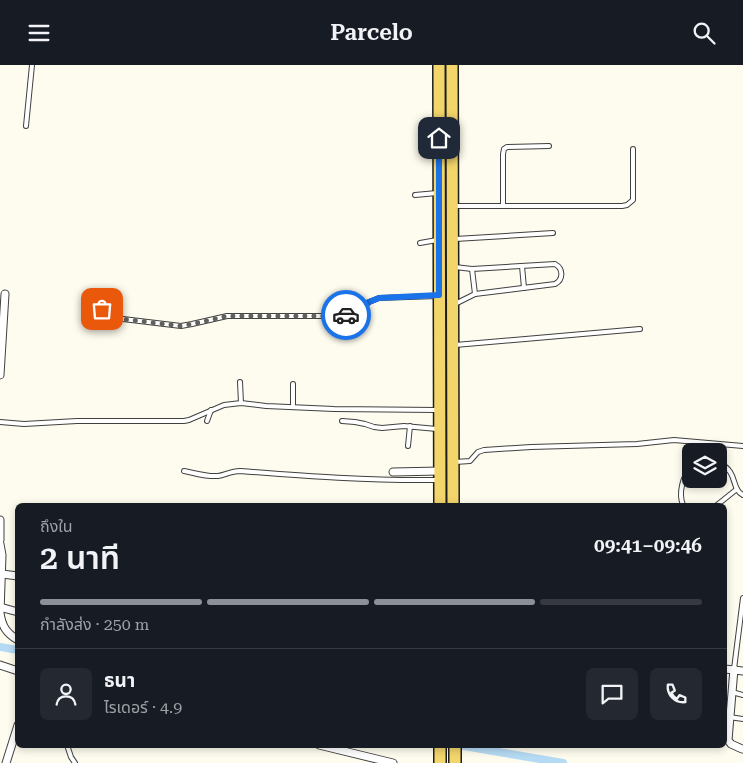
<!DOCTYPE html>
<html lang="th">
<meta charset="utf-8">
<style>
:root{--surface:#171b24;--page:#242831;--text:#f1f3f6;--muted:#9ea1a6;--line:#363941;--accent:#8c9099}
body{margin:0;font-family:"Roboto Serif","Noto Sans Thai",serif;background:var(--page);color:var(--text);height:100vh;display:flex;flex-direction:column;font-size:19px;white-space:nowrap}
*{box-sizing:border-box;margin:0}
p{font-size:16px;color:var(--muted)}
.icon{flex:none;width:28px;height:28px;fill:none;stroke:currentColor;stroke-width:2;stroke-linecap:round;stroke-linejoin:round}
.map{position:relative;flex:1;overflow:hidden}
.panel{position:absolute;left:15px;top:438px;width:712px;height:245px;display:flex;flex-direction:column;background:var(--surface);border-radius:8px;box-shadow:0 2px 8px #0003}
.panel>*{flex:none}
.buttons{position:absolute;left:682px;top:378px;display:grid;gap:10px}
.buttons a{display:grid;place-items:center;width:45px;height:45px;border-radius:8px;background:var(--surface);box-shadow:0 2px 8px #0003;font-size:25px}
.pin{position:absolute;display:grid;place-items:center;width:42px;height:42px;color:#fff;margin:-21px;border-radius:10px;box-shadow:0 2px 8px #0006}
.courier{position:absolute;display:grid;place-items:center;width:50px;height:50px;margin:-25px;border:4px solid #1a73e8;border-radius:50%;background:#fff;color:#222;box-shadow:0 1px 6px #0007}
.head em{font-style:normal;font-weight:600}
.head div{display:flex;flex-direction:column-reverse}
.head{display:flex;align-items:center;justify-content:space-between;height:85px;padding:0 25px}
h1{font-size:32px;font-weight:600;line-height:38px}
.bar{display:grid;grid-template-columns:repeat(4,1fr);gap:8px 5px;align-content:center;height:60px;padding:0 25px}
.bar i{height:6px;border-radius:4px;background:var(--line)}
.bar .on{background:var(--accent)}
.bar p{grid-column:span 4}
.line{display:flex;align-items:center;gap:12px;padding:0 25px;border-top:1px solid var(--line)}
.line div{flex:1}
.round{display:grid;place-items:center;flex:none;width:52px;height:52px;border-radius:8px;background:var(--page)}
header{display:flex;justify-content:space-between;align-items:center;height:65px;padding:0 25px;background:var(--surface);font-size:22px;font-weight:600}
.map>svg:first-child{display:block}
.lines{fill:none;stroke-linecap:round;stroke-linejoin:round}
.canal{stroke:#b5daf3;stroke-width:8}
.service-casing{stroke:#404040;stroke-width:6}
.minor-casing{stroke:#404040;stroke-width:9}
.primary-casing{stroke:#1e1e1e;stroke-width:14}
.service{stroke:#fff;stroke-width:4}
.minor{stroke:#fff;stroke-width:7}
.primary{stroke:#f2d56b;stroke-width:11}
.done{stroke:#61615c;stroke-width:5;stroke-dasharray:0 9}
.route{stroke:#1a73e8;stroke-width:6}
</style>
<header><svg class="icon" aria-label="menu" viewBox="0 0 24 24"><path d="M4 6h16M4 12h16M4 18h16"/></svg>Parcelo<svg class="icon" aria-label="search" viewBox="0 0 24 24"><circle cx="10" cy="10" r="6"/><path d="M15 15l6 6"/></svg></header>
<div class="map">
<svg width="743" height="698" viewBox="0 0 743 698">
<rect width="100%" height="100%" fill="#fefcee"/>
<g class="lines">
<!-- canal -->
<g class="canal">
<path d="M0,582L18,585"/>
<path d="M458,680L563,698"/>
</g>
<defs>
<g id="service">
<path d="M26,61L32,0"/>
<path d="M415,130L437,128"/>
<path d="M453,141H622L627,140L633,135V84"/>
<path d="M503,141V89L504,84L507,82L549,81"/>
<path d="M455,174L553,168"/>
<path d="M420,178L437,175"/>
<path d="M522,201L524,223"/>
<path d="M455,202L472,204L555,199C564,204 563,215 555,219L475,229L455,239"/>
<path d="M472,204L475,229"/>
<path d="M93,239L110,250L123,254L181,261L192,259L227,251H338L349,249L357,246L369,237L379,233L437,231"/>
<path d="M455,280L640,264"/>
<path d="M240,317L241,338"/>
<path d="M293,319V342"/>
<path d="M207,356L211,345"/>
<path d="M342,356L355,357L365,359L374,362L382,363L404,361L437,364"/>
<path d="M0,357L24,359L77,356H184L189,355L224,340L241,338L266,341L334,344L437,345"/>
<path d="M408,381L410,361"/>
<path d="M455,397L470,396L478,387L484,385L531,382L637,379L674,375L743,381"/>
<path d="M719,398C739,407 730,423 743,430"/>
<path d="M184,406C195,408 206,412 218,411C225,410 231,406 240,406C305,411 371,416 437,415"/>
<path d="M683,440C678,428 683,411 691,402"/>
<path d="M717,440L737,424"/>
<path d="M734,604L743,533"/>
<path d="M732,627L743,630"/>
<path d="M729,652L743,654"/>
<path d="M67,680L71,692L75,698"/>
</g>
<g id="minor">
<path d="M0,310L5,229"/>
<path d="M393,407L440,406"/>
<path d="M0,455V475"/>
<path d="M0,479L2,490L0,548C2,561 6,568 18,575"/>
<path d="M2,509L18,511"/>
<path d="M0,542L18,547"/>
<path d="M0,600L18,606"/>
<path d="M725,604L743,606"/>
<path d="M734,604L728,675L731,679L742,684"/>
<path d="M319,680L393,698"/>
<path d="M6,698L18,660"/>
</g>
<g id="primary">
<path d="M439,0L440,440"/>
<path d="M452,0L453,440"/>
<path d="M455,680V698"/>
<path d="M440,698V680"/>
</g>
</defs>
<!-- service casing -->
<use href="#service" class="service-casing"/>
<!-- minor casing -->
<use href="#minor" class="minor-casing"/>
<!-- primary casing -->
<use href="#primary" class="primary-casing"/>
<!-- service -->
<use href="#service" class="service"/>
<!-- minor -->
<use href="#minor" class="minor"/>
<!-- primary -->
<use href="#primary" class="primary"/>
</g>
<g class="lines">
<!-- done -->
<path class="done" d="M102,244L110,250L123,254L181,261L192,259L227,251H338L346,250"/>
<!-- route -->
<path class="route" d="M346,250L357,246L369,237L379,233L439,230V73"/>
</g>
</svg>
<div class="buttons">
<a><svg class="icon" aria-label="layers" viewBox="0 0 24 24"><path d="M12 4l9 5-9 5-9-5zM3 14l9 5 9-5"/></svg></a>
</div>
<div class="pin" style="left:102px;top:244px;background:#ea580c"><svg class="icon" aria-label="bag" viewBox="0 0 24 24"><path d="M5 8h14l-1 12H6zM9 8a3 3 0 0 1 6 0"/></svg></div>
<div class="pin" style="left:439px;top:73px;background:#1f2937"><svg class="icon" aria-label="home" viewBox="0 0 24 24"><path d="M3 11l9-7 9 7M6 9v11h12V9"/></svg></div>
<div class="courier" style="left:346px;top:250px"><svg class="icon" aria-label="car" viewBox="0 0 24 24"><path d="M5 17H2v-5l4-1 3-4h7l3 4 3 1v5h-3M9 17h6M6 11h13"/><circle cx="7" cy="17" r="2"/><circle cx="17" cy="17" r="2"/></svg></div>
<section class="panel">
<div class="head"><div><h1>2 นาที</h1><p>ถึงใน</p></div><em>09:41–09:46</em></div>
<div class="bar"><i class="on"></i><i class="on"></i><i class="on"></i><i></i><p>กำลังส่ง · 250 m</p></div>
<div class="line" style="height:90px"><a class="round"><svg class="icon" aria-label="person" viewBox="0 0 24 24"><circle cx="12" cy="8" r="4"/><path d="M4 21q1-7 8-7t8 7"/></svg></a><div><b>ธนา</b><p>ไรเดอร์ · 4.9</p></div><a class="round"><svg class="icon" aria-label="chat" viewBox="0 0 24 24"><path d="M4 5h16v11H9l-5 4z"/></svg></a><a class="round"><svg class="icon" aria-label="phone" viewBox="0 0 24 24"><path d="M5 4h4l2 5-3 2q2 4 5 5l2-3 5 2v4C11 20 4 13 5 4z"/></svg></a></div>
</section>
</div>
